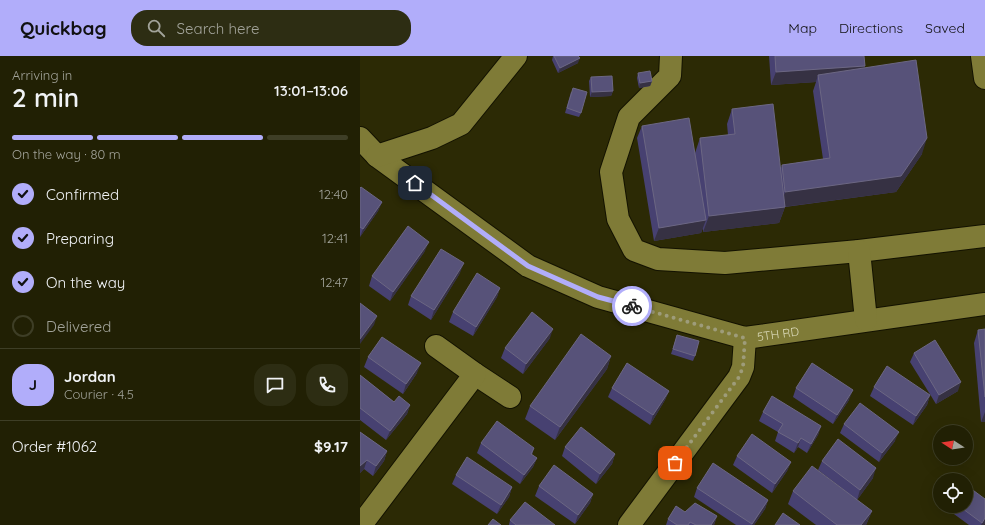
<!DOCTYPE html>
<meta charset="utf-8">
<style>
:root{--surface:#212004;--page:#2d2d13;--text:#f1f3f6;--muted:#a2a39a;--line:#3e3e26;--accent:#b1adfa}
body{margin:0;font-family:Quicksand,sans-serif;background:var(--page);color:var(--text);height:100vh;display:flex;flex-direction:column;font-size:15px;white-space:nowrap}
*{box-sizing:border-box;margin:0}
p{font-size:13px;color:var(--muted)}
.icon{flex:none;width:22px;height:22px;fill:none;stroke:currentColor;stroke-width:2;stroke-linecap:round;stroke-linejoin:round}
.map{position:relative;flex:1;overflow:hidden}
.sheet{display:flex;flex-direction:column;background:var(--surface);width:360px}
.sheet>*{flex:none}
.needle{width:26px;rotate:282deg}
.tools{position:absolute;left:573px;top:369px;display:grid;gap:8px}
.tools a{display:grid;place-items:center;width:40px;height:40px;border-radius:50%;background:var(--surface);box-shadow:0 4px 16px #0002,0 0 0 1px var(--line);font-size:20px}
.pin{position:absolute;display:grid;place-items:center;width:34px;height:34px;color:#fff;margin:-17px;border-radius:8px;box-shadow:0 2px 6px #0006}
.courier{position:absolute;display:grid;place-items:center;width:40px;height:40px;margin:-20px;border:3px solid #b1adfa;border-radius:50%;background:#fff;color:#222;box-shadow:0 1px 5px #0007}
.overview em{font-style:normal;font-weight:600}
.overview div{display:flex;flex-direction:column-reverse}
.overview{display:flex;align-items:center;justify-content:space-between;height:68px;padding:0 12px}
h1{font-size:26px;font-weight:600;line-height:30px}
.bar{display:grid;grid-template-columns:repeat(4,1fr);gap:6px 4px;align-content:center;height:48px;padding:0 12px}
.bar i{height:5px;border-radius:3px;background:var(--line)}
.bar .selected{background:var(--accent)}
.bar p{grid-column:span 4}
.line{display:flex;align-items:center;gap:10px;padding:0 12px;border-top:1px solid var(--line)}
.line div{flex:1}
.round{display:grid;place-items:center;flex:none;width:42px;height:42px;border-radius:16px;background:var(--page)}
ol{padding:0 12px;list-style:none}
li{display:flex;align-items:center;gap:12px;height:44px}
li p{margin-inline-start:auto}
li .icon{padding:4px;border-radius:50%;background:var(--accent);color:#111;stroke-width:4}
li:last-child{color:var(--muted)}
li i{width:22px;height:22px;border:2px solid var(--line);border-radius:50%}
header{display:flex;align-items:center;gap:24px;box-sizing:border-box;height:56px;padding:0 20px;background:var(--accent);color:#111}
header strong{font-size:19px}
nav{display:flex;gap:22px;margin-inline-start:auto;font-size:14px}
.search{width:280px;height:36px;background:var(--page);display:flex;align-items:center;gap:10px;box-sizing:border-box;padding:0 14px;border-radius:16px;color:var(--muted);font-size:15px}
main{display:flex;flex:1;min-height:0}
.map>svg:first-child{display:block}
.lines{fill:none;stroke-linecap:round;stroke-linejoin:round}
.minor-casing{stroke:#131201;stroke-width:24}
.minor{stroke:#7f7b37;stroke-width:22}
.wall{fill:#474171}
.shaded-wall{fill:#363143}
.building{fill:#575279;stroke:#6c6783}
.done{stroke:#9e9c7a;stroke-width:4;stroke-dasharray:0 7.2}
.route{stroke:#b1adfa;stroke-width:5}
.labels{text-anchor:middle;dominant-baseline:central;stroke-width:3.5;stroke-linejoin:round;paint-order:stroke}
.street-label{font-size:12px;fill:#dbdab9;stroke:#141200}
</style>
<header>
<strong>Quickbag</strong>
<div class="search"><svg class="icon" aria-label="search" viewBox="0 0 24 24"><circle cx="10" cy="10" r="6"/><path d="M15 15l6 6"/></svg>Search here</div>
<nav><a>Map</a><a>Directions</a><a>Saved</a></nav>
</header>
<main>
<section class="sheet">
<div class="overview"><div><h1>2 min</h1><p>Arriving in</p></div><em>13:01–13:06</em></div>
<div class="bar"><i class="selected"></i><i class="selected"></i><i class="selected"></i><i></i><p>On the way · 80 m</p></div>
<ol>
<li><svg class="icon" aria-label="check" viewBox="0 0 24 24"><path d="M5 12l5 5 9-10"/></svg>Confirmed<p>12:40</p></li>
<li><svg class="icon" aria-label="check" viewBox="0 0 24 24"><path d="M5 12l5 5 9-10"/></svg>Preparing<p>12:41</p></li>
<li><svg class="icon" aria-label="check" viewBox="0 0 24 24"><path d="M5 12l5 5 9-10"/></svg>On the way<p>12:47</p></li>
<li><i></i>Delivered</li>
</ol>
<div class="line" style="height:72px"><b class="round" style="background:var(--accent);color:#111">J</b><div><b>Jordan</b><p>Courier · 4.5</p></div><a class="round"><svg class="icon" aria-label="chat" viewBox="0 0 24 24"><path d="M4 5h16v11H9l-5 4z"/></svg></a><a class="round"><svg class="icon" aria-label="phone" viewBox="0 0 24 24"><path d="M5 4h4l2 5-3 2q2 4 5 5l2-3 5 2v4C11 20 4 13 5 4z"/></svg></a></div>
<div class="line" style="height:52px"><div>Order #1062</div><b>$9.17</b></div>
</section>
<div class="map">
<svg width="625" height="469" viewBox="0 0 625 469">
<rect width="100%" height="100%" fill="#2c2a05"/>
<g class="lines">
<defs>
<g id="minor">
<path d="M311,0L310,20L269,61L251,116L258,163L274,194L298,203L365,207L499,195L625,180"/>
<path d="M622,0L625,22"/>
<path id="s1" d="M0,82L17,100L168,210L238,241L385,282L625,248"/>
<path d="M17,100L72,82L101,68L156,0"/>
<path d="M499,195L506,264"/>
<path d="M115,318L150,341"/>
<path d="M1,469L115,318L76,290"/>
<path d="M269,469L379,321L383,311L385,282"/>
</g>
</defs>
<!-- minor casing -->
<use href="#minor" class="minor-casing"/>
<!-- minor -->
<use href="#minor" class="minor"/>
</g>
<!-- wall -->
<g class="wall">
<path d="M193,0H218V7L198,17L192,4Z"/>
<path d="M409,0H504L505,10L504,12L562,98L536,136L425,151L419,167L343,176V172L341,177L294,185L277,82L282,70L335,97L340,82L368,79L367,68L372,53L421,112L422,109L463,103L453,35L456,26L411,29Z"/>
<path d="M278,17L292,25L290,30L279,32L277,22Z"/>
<path d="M231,21L253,35L251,40L230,41L229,25Z"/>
<path d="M211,36L221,57L219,61L205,57Z"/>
<path d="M0,132L22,146L18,155L0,181Z"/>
<path d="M65,195L30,245L9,230L12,220Z"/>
<path d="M100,217L71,264L48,249L51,240Z"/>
<path d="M140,232L137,241L113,280L89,266L93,256Z"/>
<path d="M625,273V366H621L614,287L618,274Z"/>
<path d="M317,279L335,300L333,305L311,298Z"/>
<path d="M190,282L163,318L141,302L145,292Z"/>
<path d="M554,297L598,335L576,348L550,306Z"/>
<path d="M251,300L247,313L195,384L165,363L170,350Z"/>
<path d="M8,301L57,317L43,338L4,311Z"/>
<path d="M0,319L34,346L50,349L47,358L26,384L0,364Z"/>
<path d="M514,331L570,339L567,349L553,369L510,340Z"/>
<path d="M252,332L309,335L305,344L290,369L248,341Z"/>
<path d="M436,332L489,344L473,368L433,341Z"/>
<path d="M403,356L461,370L458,379L447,397L438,391L434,397L415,385L418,376L399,365Z"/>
<path d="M484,368L535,385L519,406L480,377Z"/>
<path d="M0,376L27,395L24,405L13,420L4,413L0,417Z"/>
<path d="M121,387L174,392L172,399L177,402L173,411L160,428L117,397Z"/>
<path d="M205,391L255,398L252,408L236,428L202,400Z"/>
<path d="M377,400L431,406L427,415L412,437L373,409Z"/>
<path d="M462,405L513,422L497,444L458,414Z"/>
<path d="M96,419L152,431L149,441L137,458L92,428Z"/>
<path d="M179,430L233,438L230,447L215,468L175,440Z"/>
<path d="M337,432L408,444L405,453L394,469H376L334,441Z"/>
<path d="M433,435L512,455L506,469H456L428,448Z"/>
<path d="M625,443V467L624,469H609L583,450H606Z"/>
<path d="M325,456L357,460L354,469H306L308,463Z"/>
<path d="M150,464L195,469H149Z"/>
</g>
<!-- shaded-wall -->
<g class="shaded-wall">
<path d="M220,2L218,7L198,17L200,12Z"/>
<path d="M505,10L500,23L458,19L456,26L411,29L416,16Z"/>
<path d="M292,25L290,30L279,32L280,27Z"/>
<path d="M253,35L251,40L230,41L232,36Z"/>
<path d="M567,82L562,98L536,136L423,151H425L419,167L343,176L349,160L420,152L425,136Z"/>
<path d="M22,146L18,155L0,181L3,173Z"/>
<path d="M346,164L341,177L294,185L299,172Z"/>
<path d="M69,186L65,195L30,245L33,236Z"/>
<path d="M104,207L100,217L71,264L74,254Z"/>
<path d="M140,232L137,241L113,280L116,271Z"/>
<path d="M17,260L14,269L0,288V283Z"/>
<path d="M193,273L190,282L163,318L166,308Z"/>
<path d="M251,300L247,313L195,384L200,371Z"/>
<path d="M61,307L57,317L43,338L46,328Z"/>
<path d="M601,326L598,335L576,348L579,339Z"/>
<path d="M493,334L489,344L473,368L477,359Z"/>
<path d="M309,335L305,344L290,369L293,359Z"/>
<path d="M570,339L567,349L553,369L556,360Z"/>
<path d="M50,349L47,358L26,384L30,375Z"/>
<path d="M625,356V366H621Z"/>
<path d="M461,370L458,379L447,397L451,388Z"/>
<path d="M539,376L535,385L519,406L522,397Z"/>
<path d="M441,382L438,391L434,397L438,387Z"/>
<path d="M27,395L24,405L13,420L16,410Z"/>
<path d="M255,398L252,408L236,428L240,418Z"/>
<path d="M177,402L173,411L160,428L164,419Z"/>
<path d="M7,404L4,413L0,417V410Z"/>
<path d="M431,406L427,415L412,437L415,428Z"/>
<path d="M516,412L513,422L497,444L500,434Z"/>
<path d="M152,431L149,441L137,458L141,449Z"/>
<path d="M233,438L230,447L215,468L218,459Z"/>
<path d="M408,444L405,453L394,469H392Z"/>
<path d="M512,455L506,469H501Z"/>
<path d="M357,460L354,469H351Z"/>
<path d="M625,462V467L624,469H621Z"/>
</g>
<!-- building -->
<g class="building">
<path d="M194,0H218L220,2L200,12Z"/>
<path d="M415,0H504L505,10L416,16Z"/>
<path d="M556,4L567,82L541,120L425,136L422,109L470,102L458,19Z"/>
<path d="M290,15L292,25L280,27L278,17Z"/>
<path d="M252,20L253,35L232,36L231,21Z"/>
<path d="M213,32L227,36L221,57L207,52Z"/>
<path d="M413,48L425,151L349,160L340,82L375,78L372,53Z"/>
<path d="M329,62L346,164L299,172L282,70Z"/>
<path d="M1,131L22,146L3,173L0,171V132Z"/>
<path d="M48,170L69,186L33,236L12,220Z"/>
<path d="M81,193L104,207L74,254L51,240Z"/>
<path d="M117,217L140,232L116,271L93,256Z"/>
<path d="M0,247L17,260L0,283Z"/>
<path d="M172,256L193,273L166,308L145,292Z"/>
<path d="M625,273V341L618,274Z"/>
<path d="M221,278L251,300L200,371L170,350Z"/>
<path d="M317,279L339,285L335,300L313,293Z"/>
<path d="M22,281L61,307L46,328L8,301Z"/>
<path d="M575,284L601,326L579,339L554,297Z"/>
<path d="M267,307L309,335L293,359L252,332Z"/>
<path d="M452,307L493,334L477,359L436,332Z"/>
<path d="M527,310L570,339L556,360L514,331Z"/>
<path d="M0,319L34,346L39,340L50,349L30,375L0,352Z"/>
<path d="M412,340L461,370L451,388L441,382L438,387L418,376L423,368L403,356Z"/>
<path d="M500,347L539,376L522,397L484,368Z"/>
<path d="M137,365L174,392L171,398L177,402L164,419L121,387Z"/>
<path d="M221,371L255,398L240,418L205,391Z"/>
<path d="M0,376L27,395L16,410L7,404L0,410Z"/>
<path d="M392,378L431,406L415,428L377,400Z"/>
<path d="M478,383L516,412L500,434L462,405Z"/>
<path d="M107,401L152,431L141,449L96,419Z"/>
<path d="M353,407L408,444L392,468L337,432Z"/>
<path d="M194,409L233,438L218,459L179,430Z"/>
<path d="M452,410L512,455L501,469H477L433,435Z"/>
<path d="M595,421L599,424H593Z"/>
<path d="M606,429L625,443V462L622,467L599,450H606Z"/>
<path d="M165,446L195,469H156L150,464Z"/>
<path d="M335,447L357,460L351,469H336L330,466L328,469H317L308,463L316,450L325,456Z"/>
<path d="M423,457L440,469H415Z"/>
<path d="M133,463L141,469H128Z"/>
</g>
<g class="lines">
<!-- done -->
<path class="done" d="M272,250L385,282L383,311L379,321L315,407"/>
<!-- route -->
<path class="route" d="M55,127L168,210L238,241L272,250"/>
</g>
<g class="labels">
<!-- street labels -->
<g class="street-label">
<text stroke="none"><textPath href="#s1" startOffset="474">5TH RD</textPath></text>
</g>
</g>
</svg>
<div class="tools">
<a><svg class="needle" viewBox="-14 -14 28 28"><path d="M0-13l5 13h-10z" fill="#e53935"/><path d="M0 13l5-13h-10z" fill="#a2a39a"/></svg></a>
<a><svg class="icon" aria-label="locate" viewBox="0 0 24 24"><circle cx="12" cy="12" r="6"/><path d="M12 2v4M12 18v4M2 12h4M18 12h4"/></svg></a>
</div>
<div class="pin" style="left:315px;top:407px;background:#ea580c"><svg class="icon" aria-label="bag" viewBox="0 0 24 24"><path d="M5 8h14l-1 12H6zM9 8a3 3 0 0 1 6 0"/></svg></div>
<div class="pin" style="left:55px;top:127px;background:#1f2937"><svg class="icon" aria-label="home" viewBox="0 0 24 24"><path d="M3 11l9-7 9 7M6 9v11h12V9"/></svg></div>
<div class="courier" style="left:272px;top:250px"><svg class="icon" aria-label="bike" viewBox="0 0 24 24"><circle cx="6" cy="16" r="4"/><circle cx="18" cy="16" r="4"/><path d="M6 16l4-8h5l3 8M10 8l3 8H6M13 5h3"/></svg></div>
</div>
</main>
